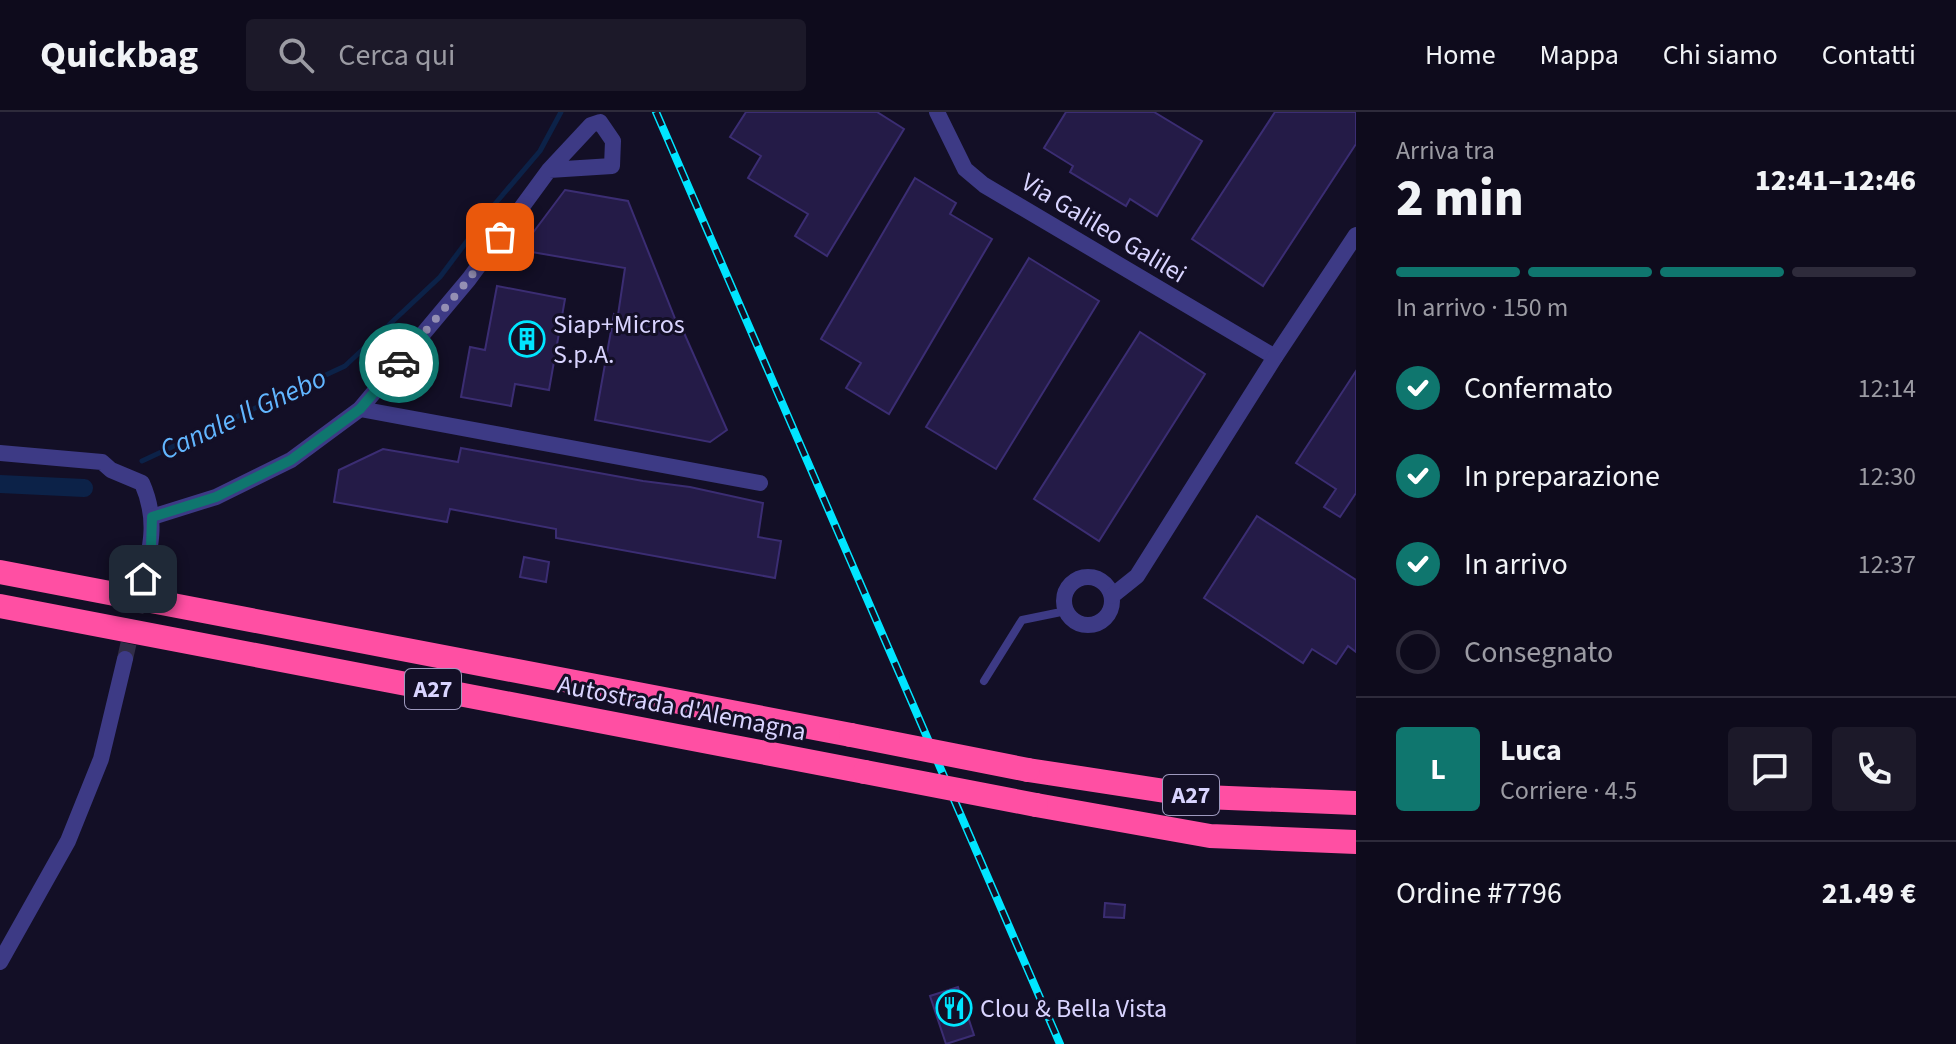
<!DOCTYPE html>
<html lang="it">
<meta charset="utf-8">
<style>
:root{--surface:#0e0b1c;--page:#1c1929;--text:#f1f3f6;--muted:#9b9ba3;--line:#2e2b3b;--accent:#0f766e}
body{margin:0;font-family:"Source Sans 3",sans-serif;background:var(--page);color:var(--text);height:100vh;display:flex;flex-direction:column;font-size:30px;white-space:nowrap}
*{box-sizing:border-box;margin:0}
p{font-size:26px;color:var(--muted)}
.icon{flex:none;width:44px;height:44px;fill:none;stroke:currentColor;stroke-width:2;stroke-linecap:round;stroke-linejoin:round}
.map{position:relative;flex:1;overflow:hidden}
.sheet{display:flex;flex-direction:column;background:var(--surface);width:600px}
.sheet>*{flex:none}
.pin{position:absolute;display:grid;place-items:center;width:68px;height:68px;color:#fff;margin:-34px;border-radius:16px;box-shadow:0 4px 12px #0006}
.courier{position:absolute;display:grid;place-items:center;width:80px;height:80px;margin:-40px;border:6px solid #0f766e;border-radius:50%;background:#fff;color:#222;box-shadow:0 2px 10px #0007}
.overview em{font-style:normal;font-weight:800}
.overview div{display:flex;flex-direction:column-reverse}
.overview{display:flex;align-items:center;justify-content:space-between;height:136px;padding:0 40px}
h1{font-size:52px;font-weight:800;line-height:60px}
.bar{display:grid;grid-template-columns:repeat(4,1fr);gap:12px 8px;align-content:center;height:96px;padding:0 40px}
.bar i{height:10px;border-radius:6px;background:var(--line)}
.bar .on{background:var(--accent)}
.bar p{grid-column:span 4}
.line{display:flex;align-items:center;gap:20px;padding:0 40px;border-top:2px solid var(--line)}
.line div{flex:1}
.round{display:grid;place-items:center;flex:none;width:84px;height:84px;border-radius:8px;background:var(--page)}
ol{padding:0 40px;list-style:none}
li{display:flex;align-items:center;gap:24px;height:88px}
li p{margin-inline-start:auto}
li .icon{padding:8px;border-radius:50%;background:var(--accent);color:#fff;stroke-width:4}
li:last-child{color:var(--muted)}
li i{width:44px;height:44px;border:4px solid var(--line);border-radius:50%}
header{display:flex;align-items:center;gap:48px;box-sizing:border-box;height:112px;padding:0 40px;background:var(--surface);border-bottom:2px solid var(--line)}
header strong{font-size:38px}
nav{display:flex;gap:44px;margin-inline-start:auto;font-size:28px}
.search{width:560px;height:72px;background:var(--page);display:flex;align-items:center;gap:20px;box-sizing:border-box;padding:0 28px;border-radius:8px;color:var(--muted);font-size:30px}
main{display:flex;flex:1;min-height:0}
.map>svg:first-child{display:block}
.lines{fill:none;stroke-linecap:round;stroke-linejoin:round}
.stream{stroke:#0c2248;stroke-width:5}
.canal{stroke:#0c2248;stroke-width:18}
.building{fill:#241b47;stroke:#3b2d73;stroke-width:2}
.minor-tunnel{stroke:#312d47;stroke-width:16;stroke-dasharray:16 8;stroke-linecap:butt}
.service{stroke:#3d3a85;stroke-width:8}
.minor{stroke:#3d3a85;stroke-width:16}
.motorway{stroke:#ff4fa3;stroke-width:24}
.rail-casing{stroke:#00e5ff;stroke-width:8}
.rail{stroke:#130f26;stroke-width:5;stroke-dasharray:15;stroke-linecap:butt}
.motorway-bridge{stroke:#ff4fa3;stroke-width:24}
.done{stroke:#948fb3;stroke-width:8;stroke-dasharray:0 14.4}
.route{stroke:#0f766e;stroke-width:10}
.labels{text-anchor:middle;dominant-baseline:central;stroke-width:6;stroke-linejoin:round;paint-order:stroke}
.shield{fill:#130f26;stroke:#9e99be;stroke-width:2}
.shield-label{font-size:24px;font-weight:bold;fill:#d9d4ff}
.street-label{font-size:26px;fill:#d9d4ff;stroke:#130f26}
.poi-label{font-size:26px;fill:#d9d4ff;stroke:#130f26;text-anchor:start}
.water-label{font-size:28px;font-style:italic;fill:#62b6ff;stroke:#130f26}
</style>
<header>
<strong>Quickbag</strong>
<div class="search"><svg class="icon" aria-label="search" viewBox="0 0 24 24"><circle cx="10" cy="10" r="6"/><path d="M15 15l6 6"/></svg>Cerca qui</div>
<nav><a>Home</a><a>Mappa</a><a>Chi siamo</a><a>Contatti</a></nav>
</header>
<main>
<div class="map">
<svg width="1356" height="932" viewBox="0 0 1356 932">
<rect width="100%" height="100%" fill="#130f26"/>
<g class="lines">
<!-- stream -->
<path class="stream" d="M142,349L345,254L440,165L494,93L540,39L561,0"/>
<!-- canal -->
<path class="canal" d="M0,372L84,376"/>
</g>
<!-- building -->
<g class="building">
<path d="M746,0H877L904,17L827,144L795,124L808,102L748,66L761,44L730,25Z"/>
<path d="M1066,0H1154L1202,29L1157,104L1130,87L1126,94L1070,60L1073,54L1044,36Z"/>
<path d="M1275,0H1356V32L1263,174L1192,127Z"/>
<path d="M915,66L956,91L950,102L992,127L889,302L846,276L861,251L821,227Z"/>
<path d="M565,78L628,89L678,214H681L727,318L710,330L595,308L614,202L618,203L625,156L520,138Z"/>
<path d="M1029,146L1099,189L996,357L926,315Z"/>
<path d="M497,174L565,187L549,278L515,272L511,294L461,285L470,235L485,238Z"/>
<path d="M1140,220L1205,262L1099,429L1034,387Z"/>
<path d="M1356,259V381L1340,405L1324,395L1336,377L1296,351Z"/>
<path d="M461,336L643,369L690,375L763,391L758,425L781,429L775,466L556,426V417L450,397L447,410L334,390L339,358L383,337L458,350Z"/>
<path d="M1257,404L1356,468V540L1348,534L1336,552L1312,537L1303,551L1204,486Z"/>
<path d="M524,445L549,450L546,470L520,465Z"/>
<path d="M1105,791L1125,793L1124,806L1104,805Z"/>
<path d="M958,875L974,923L946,932L930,884Z"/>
</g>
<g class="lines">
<!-- minor-tunnel -->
<path class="minor-tunnel" d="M125,547L140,480"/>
<!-- service -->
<path class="service" d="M984,569L1022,508L1066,499"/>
<!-- minor -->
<g class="minor">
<path d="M937,0L965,57L984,73L1275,245"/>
<path d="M360,297L760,371"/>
<path d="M0,341L102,350L111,358L142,371C157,405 152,432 143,467"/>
<path d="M152,405L216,385L291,348L360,297L469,167L549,58L591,13L600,10L613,29L612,54L549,58"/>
<circle cx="1088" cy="489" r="24"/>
<path d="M1112,484L1137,464L1275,245L1356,123"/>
<path d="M0,850L68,729L101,647L125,547"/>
</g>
<!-- motorway -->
<g class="motorway">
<path d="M0,460L851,623"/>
<path d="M0,494L865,660"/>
<path d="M1028,658L1204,685L1356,691"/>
<path d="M1036,693L1210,724L1356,730"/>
</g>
<defs>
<path id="rail" d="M656,0L1060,932"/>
</defs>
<!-- rail casing -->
<use href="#rail" class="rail-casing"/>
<!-- rail -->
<use href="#rail" class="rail"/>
<!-- motorway-bridge -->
<g class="motorway-bridge">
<path d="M851,623L1028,658"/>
<path d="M865,660L1036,693"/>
</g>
</g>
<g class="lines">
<!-- done -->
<path class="done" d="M399,251L469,167L500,125"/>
<!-- route -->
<path class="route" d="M143,467L151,435L152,405L216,385L291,348L360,297L399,251"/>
</g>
<!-- icons -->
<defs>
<symbol id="building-ring" viewBox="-11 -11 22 22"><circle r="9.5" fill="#130f26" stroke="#00e5ff" stroke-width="1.5"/><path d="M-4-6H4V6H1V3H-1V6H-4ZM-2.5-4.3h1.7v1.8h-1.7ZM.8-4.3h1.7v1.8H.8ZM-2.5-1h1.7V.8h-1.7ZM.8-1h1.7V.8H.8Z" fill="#00e5ff"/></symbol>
<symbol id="restaurant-ring" viewBox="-11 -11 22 22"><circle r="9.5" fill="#130f26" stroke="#00e5ff" stroke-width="1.5"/><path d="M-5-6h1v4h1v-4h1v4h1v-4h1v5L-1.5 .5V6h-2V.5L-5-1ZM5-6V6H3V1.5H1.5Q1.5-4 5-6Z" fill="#00e5ff"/></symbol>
</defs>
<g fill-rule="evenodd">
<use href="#building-ring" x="507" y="207" width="40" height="40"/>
<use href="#restaurant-ring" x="934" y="876" width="40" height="40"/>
</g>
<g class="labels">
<!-- shield labels -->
<g class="shield">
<rect x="405" y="557" width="56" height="40" rx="6"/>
<rect x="1163" y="663" width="56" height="40" rx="6"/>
</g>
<g class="shield-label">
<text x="433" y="577">A27</text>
<text x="1191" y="683">A27</text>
</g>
<!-- street labels -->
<g class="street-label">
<text transform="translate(1104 116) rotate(31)">Via Galileo Galilei</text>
<text transform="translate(682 596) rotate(11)">Autostrada d'Alemagna</text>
</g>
<!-- poi labels -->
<g class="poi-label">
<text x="553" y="212">Siap+Micros<tspan x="553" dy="30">S.p.A.</tspan></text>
<text x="980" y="896">Clou &amp; Bella Vista</text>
</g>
<!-- water labels -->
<g class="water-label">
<text transform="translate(243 302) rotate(-25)">Canale Il Ghebo</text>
</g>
</g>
</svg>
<div class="pin" style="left:500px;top:125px;background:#ea580c"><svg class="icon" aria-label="bag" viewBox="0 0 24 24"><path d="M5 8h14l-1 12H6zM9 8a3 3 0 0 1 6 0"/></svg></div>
<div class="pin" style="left:143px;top:467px;background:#1f2937"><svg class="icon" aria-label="home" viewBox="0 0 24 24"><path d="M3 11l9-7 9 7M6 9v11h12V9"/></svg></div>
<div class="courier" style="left:399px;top:251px"><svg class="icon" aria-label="car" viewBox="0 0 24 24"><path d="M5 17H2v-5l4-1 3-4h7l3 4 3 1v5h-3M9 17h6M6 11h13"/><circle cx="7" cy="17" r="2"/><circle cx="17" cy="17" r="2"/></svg></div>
</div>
<section class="sheet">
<div class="overview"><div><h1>2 min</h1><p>Arriva tra</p></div><em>12:41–12:46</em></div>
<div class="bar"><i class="on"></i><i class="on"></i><i class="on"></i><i></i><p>In arrivo · 150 m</p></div>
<ol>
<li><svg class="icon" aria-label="check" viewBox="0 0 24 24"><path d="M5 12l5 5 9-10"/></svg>Confermato<p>12:14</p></li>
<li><svg class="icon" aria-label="check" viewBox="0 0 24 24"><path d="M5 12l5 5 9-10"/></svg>In preparazione<p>12:30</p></li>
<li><svg class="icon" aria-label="check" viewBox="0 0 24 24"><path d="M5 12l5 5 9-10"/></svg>In arrivo<p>12:37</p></li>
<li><i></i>Consegnato</li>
</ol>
<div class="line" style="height:144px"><b class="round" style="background:var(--accent);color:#fff">L</b><div><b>Luca</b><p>Corriere · 4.5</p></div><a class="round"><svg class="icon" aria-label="chat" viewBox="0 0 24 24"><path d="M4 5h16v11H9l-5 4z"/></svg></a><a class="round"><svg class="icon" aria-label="phone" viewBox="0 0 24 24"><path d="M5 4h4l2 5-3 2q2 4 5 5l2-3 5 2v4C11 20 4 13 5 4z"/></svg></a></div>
<div class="line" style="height:104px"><div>Ordine #7796</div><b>21.49 €</b></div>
</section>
</main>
